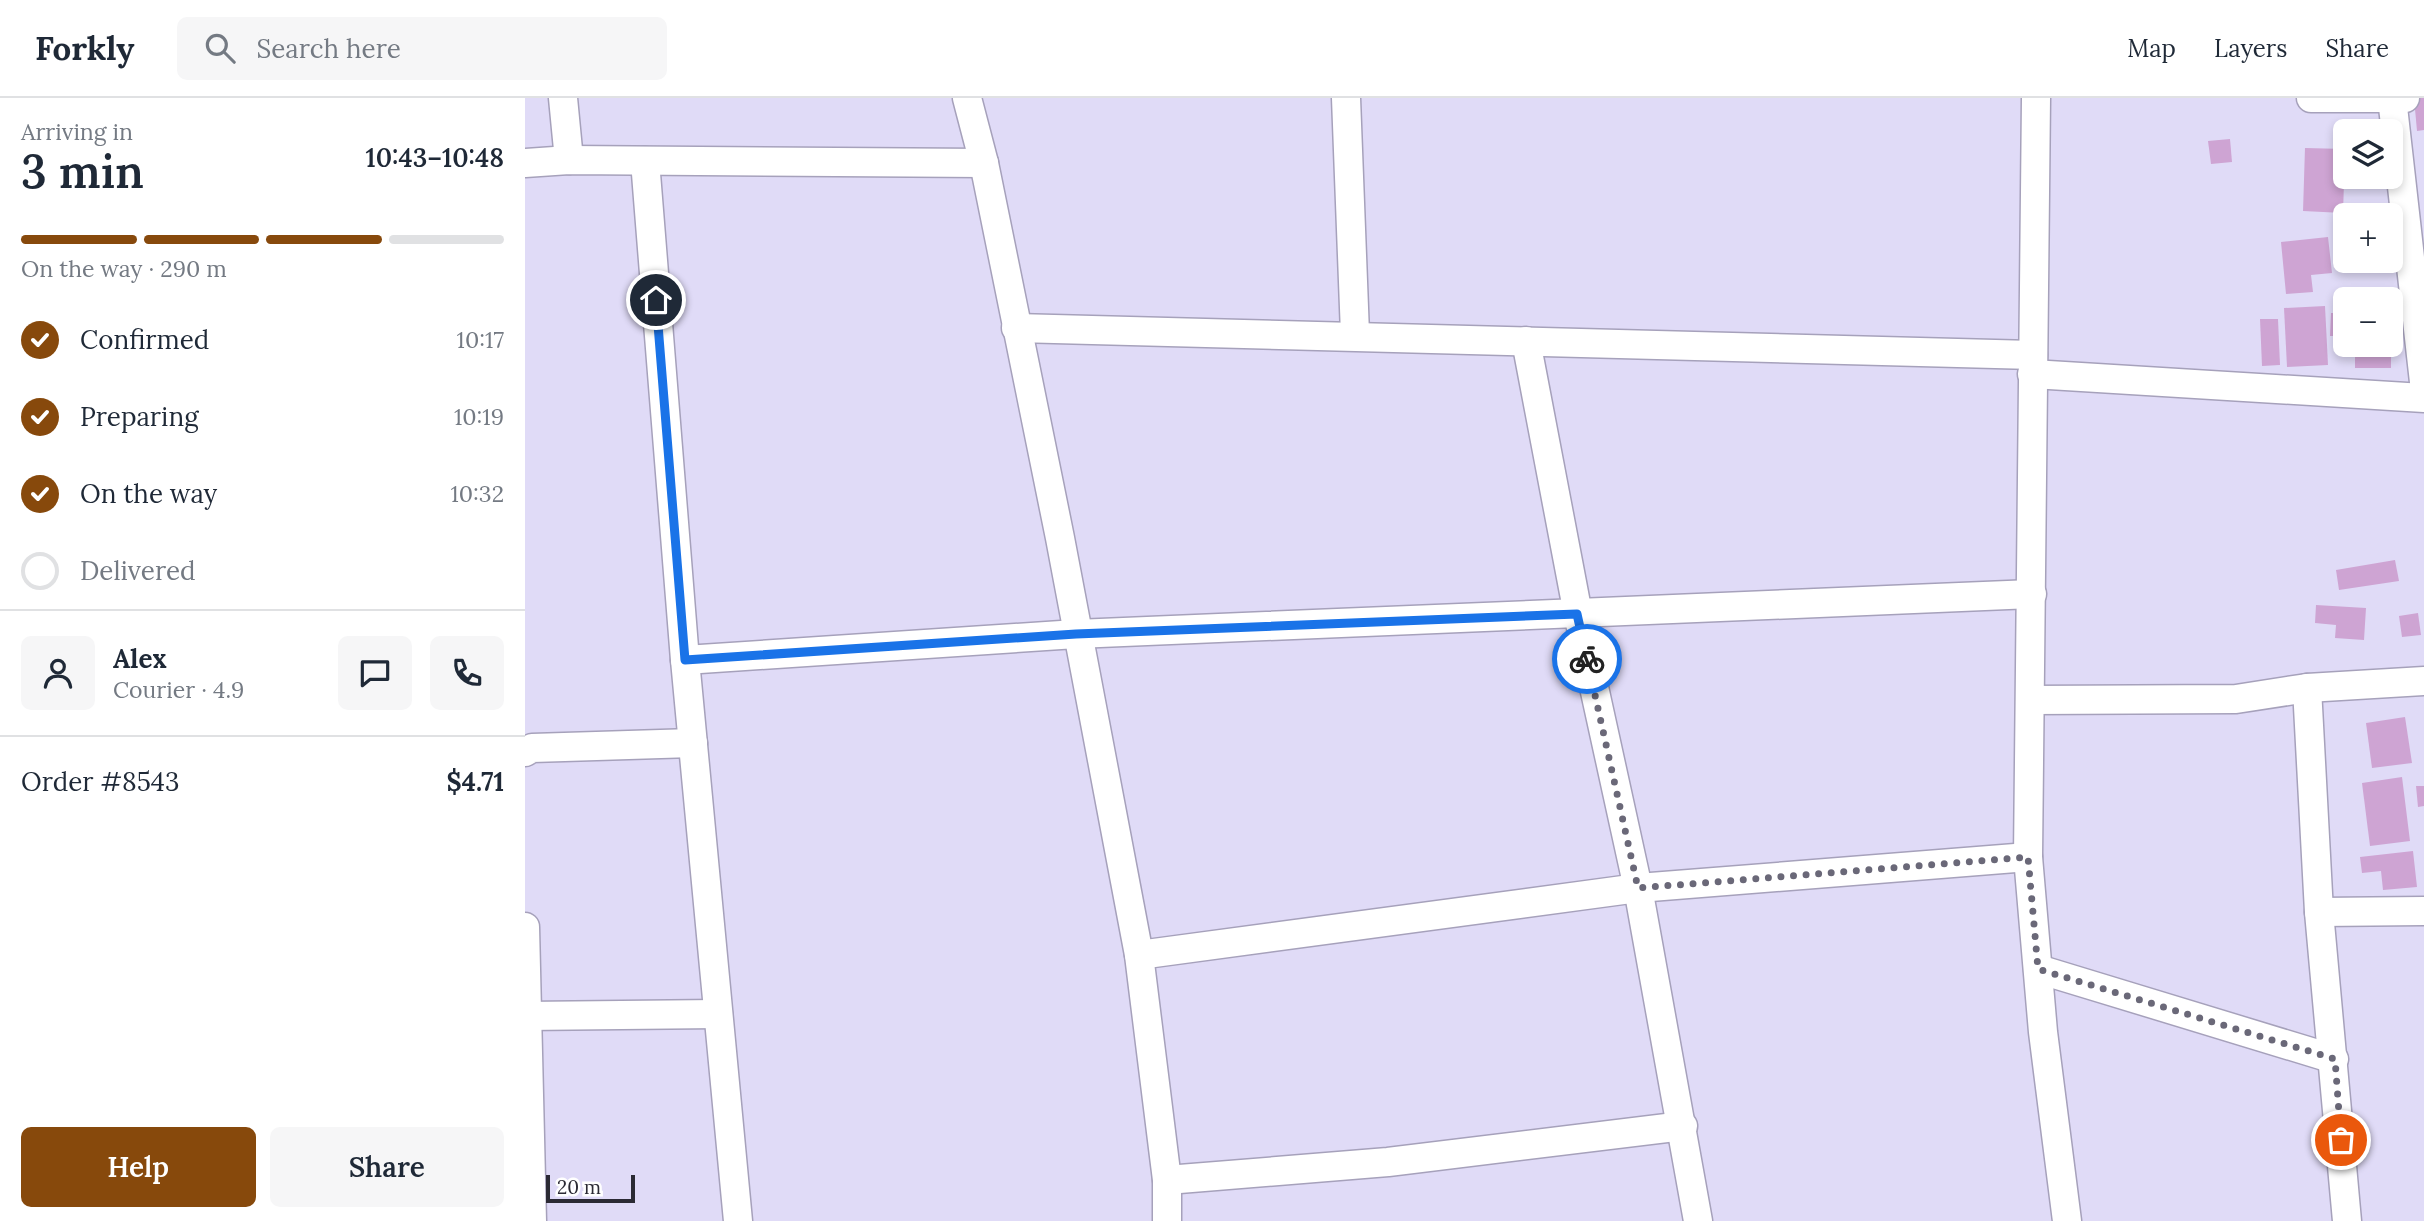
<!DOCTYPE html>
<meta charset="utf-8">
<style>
:root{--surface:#fff;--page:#f6f6f7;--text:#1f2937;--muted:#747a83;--line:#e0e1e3;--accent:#87490c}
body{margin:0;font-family:Lora,serif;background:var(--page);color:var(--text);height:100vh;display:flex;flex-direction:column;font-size:26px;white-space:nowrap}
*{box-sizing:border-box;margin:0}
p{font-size:23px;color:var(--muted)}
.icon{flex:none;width:38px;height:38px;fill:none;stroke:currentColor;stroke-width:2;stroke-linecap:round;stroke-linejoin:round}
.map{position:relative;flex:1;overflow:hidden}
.details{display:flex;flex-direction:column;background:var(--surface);width:525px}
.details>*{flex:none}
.controls{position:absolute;left:1808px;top:21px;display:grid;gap:14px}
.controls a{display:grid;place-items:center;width:70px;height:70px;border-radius:10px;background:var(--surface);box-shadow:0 4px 10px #0003;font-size:35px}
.scale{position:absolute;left:21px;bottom:18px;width:89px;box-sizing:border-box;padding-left:7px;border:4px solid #2b2a34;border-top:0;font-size:19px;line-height:24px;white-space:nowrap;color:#2b2a34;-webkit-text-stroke:5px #fff;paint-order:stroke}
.pin{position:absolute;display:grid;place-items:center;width:60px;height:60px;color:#fff;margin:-30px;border:4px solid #fff;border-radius:50%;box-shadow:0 2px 7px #0007}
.courier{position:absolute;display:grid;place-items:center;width:70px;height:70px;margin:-35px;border:5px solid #1a73e8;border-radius:50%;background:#fff;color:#222;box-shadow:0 2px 9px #0007}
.summary em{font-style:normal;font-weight:600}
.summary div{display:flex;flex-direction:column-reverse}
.summary{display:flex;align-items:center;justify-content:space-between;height:119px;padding:0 21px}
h1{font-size:46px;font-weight:600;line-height:52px}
.bar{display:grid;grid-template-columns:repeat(4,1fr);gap:10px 7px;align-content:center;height:84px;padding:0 21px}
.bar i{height:9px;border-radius:5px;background:var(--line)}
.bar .on{background:var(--accent)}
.bar p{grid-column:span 4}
.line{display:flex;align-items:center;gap:18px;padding:0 21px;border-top:2px solid var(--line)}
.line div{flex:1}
.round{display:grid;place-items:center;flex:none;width:74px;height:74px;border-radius:10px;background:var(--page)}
ol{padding:0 21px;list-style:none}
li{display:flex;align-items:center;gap:21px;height:77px}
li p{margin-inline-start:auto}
li .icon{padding:7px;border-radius:50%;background:var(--accent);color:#fff;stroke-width:4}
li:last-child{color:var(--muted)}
li i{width:38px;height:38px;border:4px solid var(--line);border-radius:50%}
.primary-button{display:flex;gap:14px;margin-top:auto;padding:14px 21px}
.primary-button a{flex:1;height:80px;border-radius:10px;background:var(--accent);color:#fff;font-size:28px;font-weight:600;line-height:80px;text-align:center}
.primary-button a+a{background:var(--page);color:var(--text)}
header{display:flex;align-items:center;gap:42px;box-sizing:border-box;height:98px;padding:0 35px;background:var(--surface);border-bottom:2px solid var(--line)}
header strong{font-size:33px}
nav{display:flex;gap:38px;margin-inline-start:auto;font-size:24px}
.search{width:490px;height:63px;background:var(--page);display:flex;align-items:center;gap:18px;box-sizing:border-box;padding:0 24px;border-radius:10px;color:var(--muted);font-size:26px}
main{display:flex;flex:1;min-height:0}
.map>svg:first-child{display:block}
.building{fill:#cea4d3}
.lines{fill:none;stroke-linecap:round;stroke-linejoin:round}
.street-casing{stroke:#a6a1bb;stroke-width:31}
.street{stroke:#fff;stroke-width:28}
.done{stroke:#6a6878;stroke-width:7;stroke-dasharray:0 12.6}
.route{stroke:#1a73e8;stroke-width:9}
</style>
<header>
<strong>Forkly</strong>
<div class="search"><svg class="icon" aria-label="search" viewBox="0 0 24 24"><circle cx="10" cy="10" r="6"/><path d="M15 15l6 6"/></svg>Search here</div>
<nav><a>Map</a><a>Layers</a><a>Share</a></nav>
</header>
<main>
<section class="details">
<div class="summary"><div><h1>3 min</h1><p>Arriving in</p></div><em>10:43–10:48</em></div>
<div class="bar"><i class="on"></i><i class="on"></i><i class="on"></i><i></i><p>On the way · 290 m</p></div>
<ol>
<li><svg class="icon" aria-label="check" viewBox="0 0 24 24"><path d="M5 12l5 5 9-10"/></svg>Confirmed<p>10:17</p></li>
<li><svg class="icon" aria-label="check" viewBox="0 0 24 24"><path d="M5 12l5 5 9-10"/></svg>Preparing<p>10:19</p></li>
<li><svg class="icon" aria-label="check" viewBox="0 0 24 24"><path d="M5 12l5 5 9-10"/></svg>On the way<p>10:32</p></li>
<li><i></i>Delivered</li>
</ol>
<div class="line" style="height:126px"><a class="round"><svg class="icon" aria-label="person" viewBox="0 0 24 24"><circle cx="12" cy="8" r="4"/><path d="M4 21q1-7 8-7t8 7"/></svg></a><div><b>Alex</b><p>Courier · 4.9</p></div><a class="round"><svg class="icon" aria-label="chat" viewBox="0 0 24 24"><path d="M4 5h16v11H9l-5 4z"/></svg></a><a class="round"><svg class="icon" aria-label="phone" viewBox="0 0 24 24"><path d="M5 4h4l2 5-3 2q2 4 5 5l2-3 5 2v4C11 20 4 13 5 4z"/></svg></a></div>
<div class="line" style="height:91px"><div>Order #8543</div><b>$4.71</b></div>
<div class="primary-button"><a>Help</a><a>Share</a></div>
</section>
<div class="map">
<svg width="1899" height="1123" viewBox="0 0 1899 1123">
<rect width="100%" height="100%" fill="#e0dbf7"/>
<!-- building -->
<g class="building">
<path d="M1889,0H1899V32L1892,33Z"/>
<path d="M1705,41L1707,64L1686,66L1683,43Z"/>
<path d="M1780,50L1820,51L1818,115L1778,113Z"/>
<path d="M1803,139L1807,175L1786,177L1788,194L1761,196L1756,144Z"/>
<path d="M1800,208L1803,267L1762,269L1759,210Z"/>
<path d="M1806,215H1820V238H1805Z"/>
<path d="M1735,221H1753L1755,267L1737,268Z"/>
<rect x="1830" y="247" width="36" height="23"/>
<path d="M1870,462L1874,483L1814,492L1811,472Z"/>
<path d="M1791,507L1841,510L1839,542L1810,540L1811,527L1790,525Z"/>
<path d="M1893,515L1896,537L1877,539L1874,518Z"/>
<path d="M1880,619L1887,665L1847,670L1841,625Z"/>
<path d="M1877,679L1885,743L1845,748L1837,685Z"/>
<path d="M1891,688H1899V708L1893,709Z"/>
<path d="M1888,753L1892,789L1858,792L1856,773L1837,775L1835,759Z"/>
</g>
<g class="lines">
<defs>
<g id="street">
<path d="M38,0L44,62"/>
<path d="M442,0L459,65L535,440L614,857L642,1082V1123"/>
<path d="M821,0L830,236"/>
<path d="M1511,0L1503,759L1518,934L1542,1123"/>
<path d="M1786,0H1880"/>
<path d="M1867,0L1899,284"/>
<path d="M120,63L160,562L213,1123"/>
<path d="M0,65L44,62L459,65"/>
<path d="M491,230L1508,257"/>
<path d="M1001,243L1053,516L1113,790L1173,1123"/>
<path d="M1507,276L1899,300"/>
<path d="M160,562L551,536L1507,496"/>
<path d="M1782,590L1794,814L1822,1123"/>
<path d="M1506,602L1711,601L1782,590L1899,583"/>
<path d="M0,654L7,650L168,645"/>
<path d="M1794,814L1899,813"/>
<path d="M0,829L7,1123"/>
<path d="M614,857L1113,790L1503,759"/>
<path d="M1513,871L1809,961"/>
<path d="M0,918L193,916"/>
<path d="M642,1082L863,1064L1158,1028"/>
</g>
</defs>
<!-- street casing -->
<use href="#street" class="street-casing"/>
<!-- street -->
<use href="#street" class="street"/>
</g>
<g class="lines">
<!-- done -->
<path class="done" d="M1062,561L1113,790L1503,759L1513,871L1810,961L1816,1042"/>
<!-- route -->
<path class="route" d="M131,202L160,562L551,536L1052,516L1062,561"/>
</g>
</svg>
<div class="controls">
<a><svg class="icon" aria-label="layers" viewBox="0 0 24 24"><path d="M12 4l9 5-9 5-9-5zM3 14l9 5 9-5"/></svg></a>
<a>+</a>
<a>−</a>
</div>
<div class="scale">20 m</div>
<div class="pin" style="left:1816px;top:1042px;background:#ea580c"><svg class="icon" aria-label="bag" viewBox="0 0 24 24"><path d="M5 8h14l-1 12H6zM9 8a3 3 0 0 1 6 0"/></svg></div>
<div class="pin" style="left:131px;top:202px;background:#1f2937"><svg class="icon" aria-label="home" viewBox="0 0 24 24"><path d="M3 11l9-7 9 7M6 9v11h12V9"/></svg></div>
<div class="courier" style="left:1062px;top:561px"><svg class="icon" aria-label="bike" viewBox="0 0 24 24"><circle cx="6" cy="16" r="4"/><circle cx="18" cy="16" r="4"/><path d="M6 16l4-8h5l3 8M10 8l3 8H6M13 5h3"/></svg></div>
</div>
</main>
